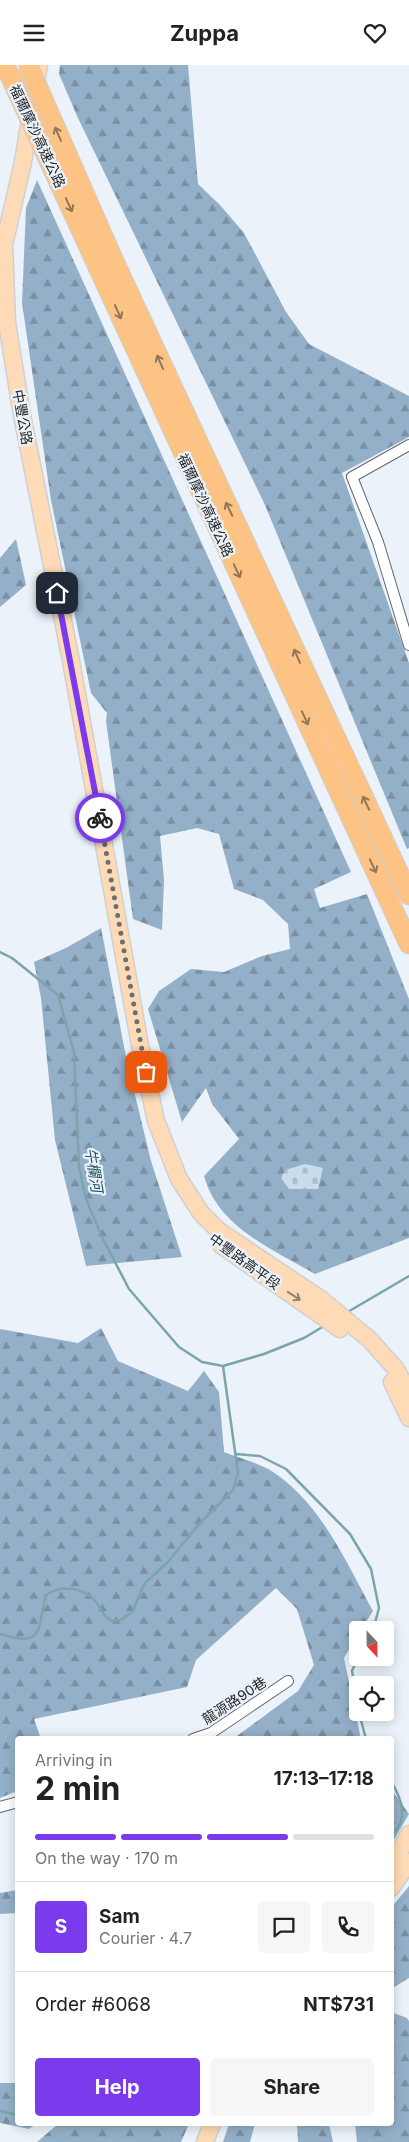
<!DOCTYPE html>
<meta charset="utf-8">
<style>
:root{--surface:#fff;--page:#f6f6f6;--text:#222;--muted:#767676;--line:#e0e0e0;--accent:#7c3aed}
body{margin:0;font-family:Inter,"Noto Sans TC",sans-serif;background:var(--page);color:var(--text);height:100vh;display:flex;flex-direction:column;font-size:19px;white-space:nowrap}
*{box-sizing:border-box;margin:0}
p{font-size:16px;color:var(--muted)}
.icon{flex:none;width:28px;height:28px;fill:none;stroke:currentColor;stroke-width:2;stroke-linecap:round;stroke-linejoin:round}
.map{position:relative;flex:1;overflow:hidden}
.details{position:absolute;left:15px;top:1671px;width:379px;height:390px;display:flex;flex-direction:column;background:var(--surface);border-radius:5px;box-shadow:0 2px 12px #0003}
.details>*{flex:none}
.needle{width:32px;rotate:158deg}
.tools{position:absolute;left:349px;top:1556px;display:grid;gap:10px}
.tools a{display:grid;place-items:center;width:45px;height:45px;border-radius:5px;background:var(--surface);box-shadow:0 2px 12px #0003;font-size:25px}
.pin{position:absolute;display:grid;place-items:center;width:42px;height:42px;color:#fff;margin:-21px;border-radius:10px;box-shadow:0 2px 8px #0006}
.courier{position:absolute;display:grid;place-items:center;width:50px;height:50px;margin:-25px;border:4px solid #7c3aed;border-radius:50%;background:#fff;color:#222;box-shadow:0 1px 6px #0007}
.headline em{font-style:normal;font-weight:700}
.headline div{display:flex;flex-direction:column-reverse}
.headline{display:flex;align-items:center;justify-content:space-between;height:85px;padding:0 20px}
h1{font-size:32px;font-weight:700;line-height:38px}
.bar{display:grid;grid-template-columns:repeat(4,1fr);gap:8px 5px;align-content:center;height:60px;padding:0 20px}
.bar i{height:6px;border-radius:4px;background:var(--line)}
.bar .current{background:var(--accent)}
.bar p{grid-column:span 4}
.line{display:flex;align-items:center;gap:12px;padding:0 20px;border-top:1px solid var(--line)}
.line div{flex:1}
.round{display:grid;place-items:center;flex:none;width:52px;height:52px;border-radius:5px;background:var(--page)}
.button{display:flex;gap:10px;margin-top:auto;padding:10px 20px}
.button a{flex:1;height:58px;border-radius:5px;background:var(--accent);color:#fff;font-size:20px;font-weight:700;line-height:58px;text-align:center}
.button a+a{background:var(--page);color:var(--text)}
header{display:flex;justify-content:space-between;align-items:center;height:65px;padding:0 20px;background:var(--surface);font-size:22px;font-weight:700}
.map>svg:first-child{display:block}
.forest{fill:url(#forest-firs)}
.cemetery{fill:url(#cemetery-stones)}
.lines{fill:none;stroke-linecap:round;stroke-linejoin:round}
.stream{stroke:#7ba5ab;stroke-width:2.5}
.minor-casing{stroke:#62686d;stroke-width:12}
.primary-casing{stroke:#cfd0d0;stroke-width:19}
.motorway-casing{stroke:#cfd0d0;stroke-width:21}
.minor{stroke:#fff;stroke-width:10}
.primary{stroke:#fedbb6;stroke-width:16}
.motorway{stroke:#fdc385;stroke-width:19}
.motorway-bridge-casing{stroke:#cfd0d0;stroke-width:21;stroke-linecap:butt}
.motorway-bridge{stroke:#fdc385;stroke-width:19}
.oneway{stroke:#917658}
.oneway2{stroke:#928270}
.done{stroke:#6a6f72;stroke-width:5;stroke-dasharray:0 9}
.route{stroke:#7c3aed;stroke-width:6}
.labels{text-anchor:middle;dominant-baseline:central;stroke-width:4.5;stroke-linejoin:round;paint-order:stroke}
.street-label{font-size:14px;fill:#25282a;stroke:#ebf2f9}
.water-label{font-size:15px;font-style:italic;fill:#16535b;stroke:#ebf2f9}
</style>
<header><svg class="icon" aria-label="menu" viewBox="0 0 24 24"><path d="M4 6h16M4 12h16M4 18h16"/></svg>Zuppa<svg class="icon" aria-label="heart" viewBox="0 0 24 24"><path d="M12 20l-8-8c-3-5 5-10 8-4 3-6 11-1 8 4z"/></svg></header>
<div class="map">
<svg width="409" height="2077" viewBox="0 0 409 2077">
<defs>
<pattern id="forest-firs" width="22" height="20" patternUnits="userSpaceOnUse" patternTransform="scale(1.25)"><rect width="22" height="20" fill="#94b0c8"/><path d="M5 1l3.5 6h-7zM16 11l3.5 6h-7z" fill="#798fa3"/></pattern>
<pattern id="cemetery-stones" width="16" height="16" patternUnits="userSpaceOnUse" patternTransform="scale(1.25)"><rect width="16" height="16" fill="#c8dced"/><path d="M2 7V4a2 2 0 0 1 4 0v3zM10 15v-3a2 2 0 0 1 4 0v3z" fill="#acbdcb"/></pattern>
</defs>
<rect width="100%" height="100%" fill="#ebf2f9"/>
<!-- forest -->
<g class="forest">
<path d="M60,0H188L198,119L220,140L244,168L286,247L309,279L409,331V372L342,408L409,598V783L407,784L265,440L78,53L59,9Z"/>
<path d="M37,115L351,807L314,824L320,843L367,829L409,934V1173L315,1209C272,1184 218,1162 204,1111L239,1074L212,1039L206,1023L182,1057L148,944L159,926L191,904L224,907L262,891L290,884L288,859L263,835L234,824L219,769L197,763L160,771L164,815L162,865L133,854L106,656L107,648L91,628L51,435L22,238L26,143Z"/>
<path d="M16,474L26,520L0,542V493Z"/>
<path d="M101,863L127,997L151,1096L182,1192L86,1201L55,1075L41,933L34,897L66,883Z"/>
<path d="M101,1263L118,1296L188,1326L204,1306L219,1327L224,1387C239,1393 256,1397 270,1405C320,1436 346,1497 373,1546L361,1565H358L357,1571L344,1593L361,1674H233L298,1626L314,1600L297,1544L276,1523L196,1595L187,1622L34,1654L41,1674H18L17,1726L0,1733V1264L78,1278Z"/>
<path d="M391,1724L409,1749L391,1780Z"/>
<path d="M409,1821V1913L391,1924V1843Z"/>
<path d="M17,1825V1848L0,1849V1828Z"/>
<path d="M391,1947L407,1953L409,1956V2077H357L355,2059H391Z"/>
<path d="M0,2018H17L18,2059H36L29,2064L0,2058Z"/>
<path d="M58,2059H189L181,2077H37Z"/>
<path d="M229,2059H255L250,2077H223Z"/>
<path d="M297,2059H329L333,2077H298Z"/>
</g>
<!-- cemetery -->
<path class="cemetery" d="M305,1099L323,1103L318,1124H289L281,1113L285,1105Z"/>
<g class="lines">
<!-- stream -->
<g class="stream">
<path d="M0,887L12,893L58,930L74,987L79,1102L86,1134L102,1172L129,1224L179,1282L202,1297L223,1301L264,1289L304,1273L324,1261"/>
<path d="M346,1248L409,1211"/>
<path d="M236,1389L260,1391L286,1404L350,1469L371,1504L379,1543L373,1565"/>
<path d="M0,1569C44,1583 37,1566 46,1530C62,1519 84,1522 97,1538C102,1545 103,1551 111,1556L121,1555L133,1546L144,1519L168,1497L198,1460L233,1425L238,1408L223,1301"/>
<path d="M358,1592L352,1606L358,1637"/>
<path d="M359,1648L366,1674"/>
<path d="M391,1716C403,1737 409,1753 391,1771"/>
<path d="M0,2046L18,2050"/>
</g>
<defs>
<g id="minor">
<path d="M409,380L352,412L378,477L409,580"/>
<path d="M193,1674L211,1668L288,1616"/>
<path d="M0,1742L18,1737"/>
</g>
<g id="primary">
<path d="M39,0L23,97L4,180L7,258L22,350L71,596L139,975L156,1056L179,1114L201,1148L219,1166L322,1235L370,1275L395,1303L409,1327"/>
<path d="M221,1180L340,1264"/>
<path d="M392,1317L409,1353"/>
<path d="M391,1802L409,1769"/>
<path d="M391,1823L409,1797"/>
<path d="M205,2077L212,2059"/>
</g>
<g id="motorway">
<path d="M113,194L409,830"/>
<path d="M98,202L409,879"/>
</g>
</defs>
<!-- minor casing -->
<use href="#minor" class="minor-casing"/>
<!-- primary casing -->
<use href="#primary" class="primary-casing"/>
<!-- motorway casing -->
<use href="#motorway" class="motorway-casing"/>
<!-- minor -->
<use href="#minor" class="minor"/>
<!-- primary -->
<use href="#primary" class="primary"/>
<!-- motorway -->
<use href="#motorway" class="motorway"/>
<defs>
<g id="motorway-bridge">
<path d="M5,0L98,202"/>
<path d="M28,0L113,194"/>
</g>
</defs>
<!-- motorway-bridge casing -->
<use href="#motorway-bridge" class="motorway-bridge-casing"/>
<!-- motorway-bridge -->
<use href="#motorway-bridge" class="motorway-bridge"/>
</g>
<!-- one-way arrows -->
<defs><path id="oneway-shaft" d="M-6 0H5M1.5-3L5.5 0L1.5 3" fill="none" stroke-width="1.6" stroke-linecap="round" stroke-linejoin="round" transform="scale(1.25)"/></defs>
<g class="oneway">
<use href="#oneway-shaft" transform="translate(58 69) rotate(-114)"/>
<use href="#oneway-shaft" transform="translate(69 140) rotate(65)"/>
<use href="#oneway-shaft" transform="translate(118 247) rotate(66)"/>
<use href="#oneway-shaft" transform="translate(160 297) rotate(-114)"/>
<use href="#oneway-shaft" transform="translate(229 444) rotate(-116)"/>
<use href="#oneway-shaft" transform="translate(237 506) rotate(65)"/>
<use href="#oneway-shaft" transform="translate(297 591) rotate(-114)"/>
<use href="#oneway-shaft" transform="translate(305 653) rotate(65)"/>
<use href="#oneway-shaft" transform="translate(366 738) rotate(-115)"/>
<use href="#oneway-shaft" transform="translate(373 801) rotate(65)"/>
</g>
<use class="oneway2" href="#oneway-shaft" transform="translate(294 1231) rotate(33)"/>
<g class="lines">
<!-- done -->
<path class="done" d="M100,753L146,1007"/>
<!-- route -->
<path class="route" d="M57,528L100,753"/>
</g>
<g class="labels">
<!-- street labels -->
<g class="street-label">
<text transform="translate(38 71) rotate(65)">福爾摩沙高速公路</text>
<text transform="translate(23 352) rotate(80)">中豐公路</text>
<text transform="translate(206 440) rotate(65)">福爾摩沙高速公路</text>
<text transform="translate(245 1196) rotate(36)">中豐路高平段</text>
<text transform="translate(234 1635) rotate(-33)">龍源路90巷</text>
</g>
<!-- water labels -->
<g class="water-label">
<text transform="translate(94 1105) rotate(81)">牛欄河</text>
</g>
</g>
</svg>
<div class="tools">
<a><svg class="needle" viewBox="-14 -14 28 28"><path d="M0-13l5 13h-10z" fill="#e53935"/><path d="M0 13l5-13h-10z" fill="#767676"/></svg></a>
<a><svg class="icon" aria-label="locate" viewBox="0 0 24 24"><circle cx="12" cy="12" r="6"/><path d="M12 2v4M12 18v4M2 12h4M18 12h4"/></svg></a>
</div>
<div class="pin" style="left:146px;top:1007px;background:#ea580c"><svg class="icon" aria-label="bag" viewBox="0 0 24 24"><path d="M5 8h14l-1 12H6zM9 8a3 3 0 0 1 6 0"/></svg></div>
<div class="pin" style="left:57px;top:528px;background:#1f2937"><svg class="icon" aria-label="home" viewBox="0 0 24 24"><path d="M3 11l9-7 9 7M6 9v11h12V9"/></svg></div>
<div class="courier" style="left:100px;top:753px"><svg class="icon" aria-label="bike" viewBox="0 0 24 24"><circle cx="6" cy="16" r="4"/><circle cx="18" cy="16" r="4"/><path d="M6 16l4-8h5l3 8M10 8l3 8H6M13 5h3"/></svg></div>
<section class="details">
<div class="headline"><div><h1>2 min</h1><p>Arriving in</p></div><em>17:13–17:18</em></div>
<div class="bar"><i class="current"></i><i class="current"></i><i class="current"></i><i></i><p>On the way · 170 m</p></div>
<div class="line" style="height:90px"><b class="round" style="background:var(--accent);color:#fff">S</b><div><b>Sam</b><p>Courier · 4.7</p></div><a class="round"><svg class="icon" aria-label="chat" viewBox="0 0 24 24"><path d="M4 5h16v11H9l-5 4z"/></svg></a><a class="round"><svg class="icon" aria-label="phone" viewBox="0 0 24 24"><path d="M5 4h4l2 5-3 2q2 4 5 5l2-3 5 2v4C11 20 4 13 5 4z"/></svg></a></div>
<div class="line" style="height:65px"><div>Order #6068</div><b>NT$731</b></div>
<div class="button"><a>Help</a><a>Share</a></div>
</section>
</div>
